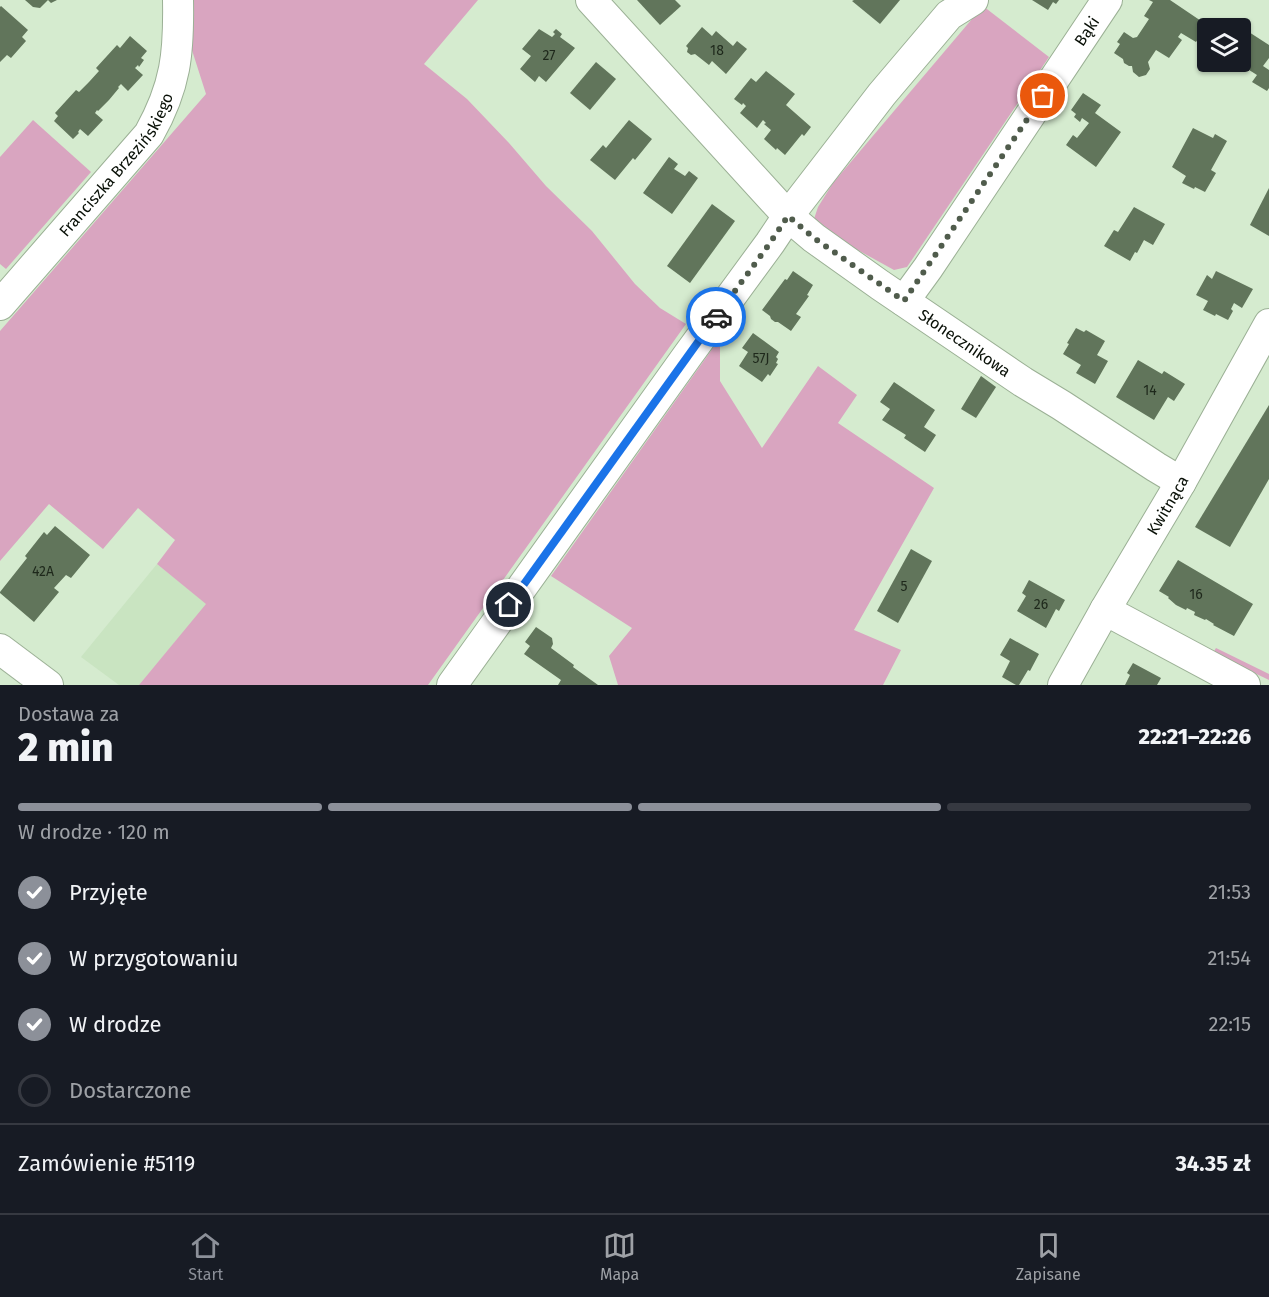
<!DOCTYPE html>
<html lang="pl">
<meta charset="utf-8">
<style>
:root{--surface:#171b24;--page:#242831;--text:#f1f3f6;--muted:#9ea1a6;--line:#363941;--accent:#8c9099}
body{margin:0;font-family:"Fira Sans",sans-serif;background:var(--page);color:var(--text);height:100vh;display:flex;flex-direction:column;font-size:22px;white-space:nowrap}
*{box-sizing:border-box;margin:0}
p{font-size:20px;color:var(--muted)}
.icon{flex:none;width:33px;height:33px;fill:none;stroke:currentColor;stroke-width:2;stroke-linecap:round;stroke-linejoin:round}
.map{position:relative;height:685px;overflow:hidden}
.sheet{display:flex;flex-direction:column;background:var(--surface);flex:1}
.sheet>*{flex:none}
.tools{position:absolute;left:1197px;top:18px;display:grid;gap:12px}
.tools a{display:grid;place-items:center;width:54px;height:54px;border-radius:6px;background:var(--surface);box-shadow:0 2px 4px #0004;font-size:30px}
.pin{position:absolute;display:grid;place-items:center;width:51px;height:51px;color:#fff;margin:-26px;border:3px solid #fff;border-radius:50%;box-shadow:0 2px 6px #0007}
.courier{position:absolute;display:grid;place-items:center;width:60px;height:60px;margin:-30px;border:4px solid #1a73e8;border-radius:50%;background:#fff;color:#222;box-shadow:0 2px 8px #0007}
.summary em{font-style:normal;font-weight:800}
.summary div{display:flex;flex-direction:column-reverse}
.summary{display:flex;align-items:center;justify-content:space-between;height:102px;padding:0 18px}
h1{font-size:39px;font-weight:800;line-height:45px}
.bar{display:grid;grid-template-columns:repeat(4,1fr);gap:9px 6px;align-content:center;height:72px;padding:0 18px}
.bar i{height:8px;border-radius:4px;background:var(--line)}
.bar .active{background:var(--accent)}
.bar p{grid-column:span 4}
.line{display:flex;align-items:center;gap:15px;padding:0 18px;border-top:2px solid var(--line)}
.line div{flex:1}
ol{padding:0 18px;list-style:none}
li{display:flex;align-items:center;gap:18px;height:66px}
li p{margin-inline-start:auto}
li .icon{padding:6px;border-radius:50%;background:var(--accent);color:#fff;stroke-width:4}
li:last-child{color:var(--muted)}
li i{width:33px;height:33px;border:3px solid var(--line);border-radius:50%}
.tabs{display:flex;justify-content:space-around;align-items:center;height:84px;border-top:2px solid var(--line);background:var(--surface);font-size:16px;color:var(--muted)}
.tabs a{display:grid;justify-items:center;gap:3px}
.tabs .active{color:var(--accent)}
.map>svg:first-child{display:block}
.built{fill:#c9e4c1}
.green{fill:#d9a5c0}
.building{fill:#61755b}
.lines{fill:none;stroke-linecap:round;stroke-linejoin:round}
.minor-casing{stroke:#9bb095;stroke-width:32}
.minor{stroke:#fff;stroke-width:30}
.done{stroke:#505c4c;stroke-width:6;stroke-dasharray:0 10.8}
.route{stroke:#1a73e8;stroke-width:8}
.labels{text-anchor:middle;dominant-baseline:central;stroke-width:4.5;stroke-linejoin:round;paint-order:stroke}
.number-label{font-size:14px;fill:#1e281b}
.street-label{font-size:16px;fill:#080f06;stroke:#d5ebcf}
</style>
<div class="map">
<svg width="1269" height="685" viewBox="0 0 1269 685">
<rect width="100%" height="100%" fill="#d5ebcf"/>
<!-- built -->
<path class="built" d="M157,564L207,604L139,685H119L81,657Z"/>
<!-- green -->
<g class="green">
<path d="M190,0H478L424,64L467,99L509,143L546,186L592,231L635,284L660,308L686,324L428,685H139L206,604L157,564L175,540L138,508L103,549L49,504L0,561V331L206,94L190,44Z"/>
<path d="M983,6L1049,57L907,267L894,270L845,243L814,219L818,207L833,183Z"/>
<path d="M33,120L91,172L6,269L0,264V157Z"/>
<path d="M720,338V381L762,448L818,366L857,395L838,423L934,488L854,630L901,650L883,685H618L609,656L632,628L551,576Z"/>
<path d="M1216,648L1269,674V680L1213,653Z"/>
</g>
<!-- building -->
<g class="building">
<path d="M25,0H57L51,3L48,0L40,8L33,7Z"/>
<path d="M637,0H675L681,6L660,25Z"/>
<path d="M854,0H900L880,24L852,1Z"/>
<path d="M1032,0H1059L1056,4L1053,2L1048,10Z"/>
<path d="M1149,0H1170L1207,25L1196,42L1181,33L1178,37L1182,40L1169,58L1156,50L1148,62L1150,69L1146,75L1139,77L1133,72L1132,66H1129L1124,63L1123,59L1114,53L1120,44L1117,42L1124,32L1133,38L1137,37L1149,19L1144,16L1153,2Z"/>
<path d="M1,6L28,30L22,37L26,41L11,58L7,55L0,62V7Z"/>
<path d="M1238,25L1269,45V58L1263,66L1269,70V88L1267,91L1252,82L1257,75L1246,68L1243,72L1234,66L1237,62H1240V28H1236Z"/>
<path d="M702,27L712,36L716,31L733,46L737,41L747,49L726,74L712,61L709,65L695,54L691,55L687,52L688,48L686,46Z"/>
<path d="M539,29L552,37L555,34L553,32L556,29L562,34L560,37L575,48L546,82L539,76L535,82L520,69L531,56L522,49Z"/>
<path d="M130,36L147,51L141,58L144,60L139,67L138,65L135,68L143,75L128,91L121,84L118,87L119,88L109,100L98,111L97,110L95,113L103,120L88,136L80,129L78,132L79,133L73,139L54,121L58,116L55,113L76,90L79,92L89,82L99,71L96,68L117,45L120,48Z"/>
<path d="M596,62L616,79L590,110L570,93Z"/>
<path d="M766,71L795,94L786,105L811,127L804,136L802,134L785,155L777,148L776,150L764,139L771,130L764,124L766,123L763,120L757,128L740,113L746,106L743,103L742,105L734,99L751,78L756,82Z"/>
<path d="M1083,93L1101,105L1095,113L1121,132L1096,167L1066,145L1073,135L1077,138L1089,123L1082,118L1080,122L1074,117L1076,114L1071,110Z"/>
<path d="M629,120L652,139L635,160L633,158L615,180L590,160L603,145L606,148Z"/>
<path d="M1193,128L1213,138L1215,134L1227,141L1211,170L1216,173L1205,192L1195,187L1194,189L1182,183L1186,176L1172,167Z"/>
<path d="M669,157L678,164L674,169L685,176L689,171L698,178L672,214L643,193Z"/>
<path d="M1269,188V236L1250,225Z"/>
<path d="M712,204L735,221L690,283L667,266Z"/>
<path d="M1134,207L1165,224L1153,245L1144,240L1137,253L1135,252L1130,261L1104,246L1114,230L1118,232Z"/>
<path d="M793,271L813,285L807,295L809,296L796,314L801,317L791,331L778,322H775L771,319L770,316L762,310L785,279L787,280Z"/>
<path d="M1216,271L1253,289L1242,308L1234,303L1231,309L1233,311L1228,320L1216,314L1215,316L1203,310L1208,301L1196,295L1207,275L1212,279Z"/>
<path d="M1076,328L1084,332L1086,330L1105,341L1097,355L1108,361L1095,384L1076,373L1081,365L1063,354L1069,344L1067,343Z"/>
<path d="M753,333L779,352L776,357L778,359L776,363L778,364L770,376L768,374L762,382L739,366L748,352L742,348Z"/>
<path d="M1138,360L1162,374L1164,371L1185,384L1174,401L1168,397L1154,420L1116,397Z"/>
<path d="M981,376L996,387L976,418L961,409Z"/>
<path d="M894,382L935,410L924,427L936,435L925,452L904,438L906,435L882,420L890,409L880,402Z"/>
<path d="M1269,405V479L1230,547L1195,527Z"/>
<path d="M55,526L90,555L71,578L66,575L54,588L59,592L34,622L0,593V592L27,558L25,556L44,532L47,535Z"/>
<path d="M911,549L932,561L898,623L877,611Z"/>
<path d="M1178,560L1253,604L1234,636L1213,625L1214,624L1206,619L1205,620L1194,615L1195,612L1187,608L1186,610L1176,605L1168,598L1169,597L1159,591Z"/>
<path d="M1029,580L1065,600L1059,611L1056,609L1046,628L1017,611L1026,596L1022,593Z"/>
<path d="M536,627L552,638L553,644L551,648L574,665L573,667L598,685H558L561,680L524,654L530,646L525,642Z"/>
<path d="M1010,638L1039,654L1030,671L1028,670L1019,685H1016L1002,677L1010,661L1000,655Z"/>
<path d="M1133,663L1161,678L1157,685H1125L1130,675L1127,673Z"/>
</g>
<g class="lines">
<defs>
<g id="minor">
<path id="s1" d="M591,0L788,216L814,238L880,285L1023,382L1061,405L1156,467L1181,482"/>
<path id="s2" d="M904,301L928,268L1107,0"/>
<path id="s3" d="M0,305L149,134C176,86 179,53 178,0"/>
<path d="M1105,610L1245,685"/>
<path d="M0,649L48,685"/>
<path d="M452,685L688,355L770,243L788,216L882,94L949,15L973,0"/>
<path id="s4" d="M1063,685L1105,610L1181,482L1269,324"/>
</g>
</defs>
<!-- minor casing -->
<use href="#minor" class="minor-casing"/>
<!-- minor -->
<use href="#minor" class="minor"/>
</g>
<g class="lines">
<!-- done -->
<path class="done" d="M716,317L770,243L788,216L814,238L904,301L1043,96"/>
<!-- route -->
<path class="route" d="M509,605L716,317"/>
</g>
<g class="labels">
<!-- number labels -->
<g class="number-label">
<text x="717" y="50">18</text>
<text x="549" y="55">27</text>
<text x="761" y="358">57J</text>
<text x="1150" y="390">14</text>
<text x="43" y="571">42A</text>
<text x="904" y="586">5</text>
<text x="1196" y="594">16</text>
<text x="1041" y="604">26</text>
</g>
<!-- street labels -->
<g class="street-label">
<text stroke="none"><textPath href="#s2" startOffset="326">Bąki</textPath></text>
<text stroke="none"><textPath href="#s3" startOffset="183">Franciszka Brzezińskiego</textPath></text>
<text stroke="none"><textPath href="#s1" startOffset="510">Słonecznikowa</textPath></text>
<text stroke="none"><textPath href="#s4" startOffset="208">Kwitnąca</textPath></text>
</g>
</g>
</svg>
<div class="tools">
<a><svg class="icon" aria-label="layers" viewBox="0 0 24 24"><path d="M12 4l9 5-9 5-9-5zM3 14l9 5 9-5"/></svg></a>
</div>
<div class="pin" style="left:1043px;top:96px;background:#ea580c"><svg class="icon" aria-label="bag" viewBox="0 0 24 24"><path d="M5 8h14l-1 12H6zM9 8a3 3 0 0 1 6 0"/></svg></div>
<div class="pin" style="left:509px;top:605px;background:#1f2937"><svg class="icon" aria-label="home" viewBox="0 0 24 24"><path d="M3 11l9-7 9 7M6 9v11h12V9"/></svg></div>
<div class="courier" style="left:716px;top:317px"><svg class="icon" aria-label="car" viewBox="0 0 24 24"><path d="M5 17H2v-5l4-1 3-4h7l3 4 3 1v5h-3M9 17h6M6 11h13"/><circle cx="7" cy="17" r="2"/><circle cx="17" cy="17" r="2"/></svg></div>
</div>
<section class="sheet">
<div class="summary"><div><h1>2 min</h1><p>Dostawa za</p></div><em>22:21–22:26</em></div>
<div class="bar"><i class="active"></i><i class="active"></i><i class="active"></i><i></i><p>W drodze · 120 m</p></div>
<ol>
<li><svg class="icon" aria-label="check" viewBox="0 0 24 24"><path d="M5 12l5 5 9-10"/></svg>Przyjęte<p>21:53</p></li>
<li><svg class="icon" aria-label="check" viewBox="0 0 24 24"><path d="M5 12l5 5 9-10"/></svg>W przygotowaniu<p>21:54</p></li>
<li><svg class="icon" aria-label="check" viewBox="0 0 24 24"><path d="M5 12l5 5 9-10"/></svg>W drodze<p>22:15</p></li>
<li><i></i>Dostarczone</li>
</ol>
<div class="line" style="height:78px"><div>Zamówienie #5119</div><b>34.35 zł</b></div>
</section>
<nav class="tabs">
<a class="active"><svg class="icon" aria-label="home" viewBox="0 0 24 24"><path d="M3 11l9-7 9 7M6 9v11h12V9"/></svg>Start</a>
<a><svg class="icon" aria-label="map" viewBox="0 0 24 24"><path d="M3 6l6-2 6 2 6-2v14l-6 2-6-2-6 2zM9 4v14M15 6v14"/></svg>Mapa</a>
<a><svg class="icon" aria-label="saved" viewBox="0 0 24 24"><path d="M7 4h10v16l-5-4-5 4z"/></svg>Zapisane</a>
</nav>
